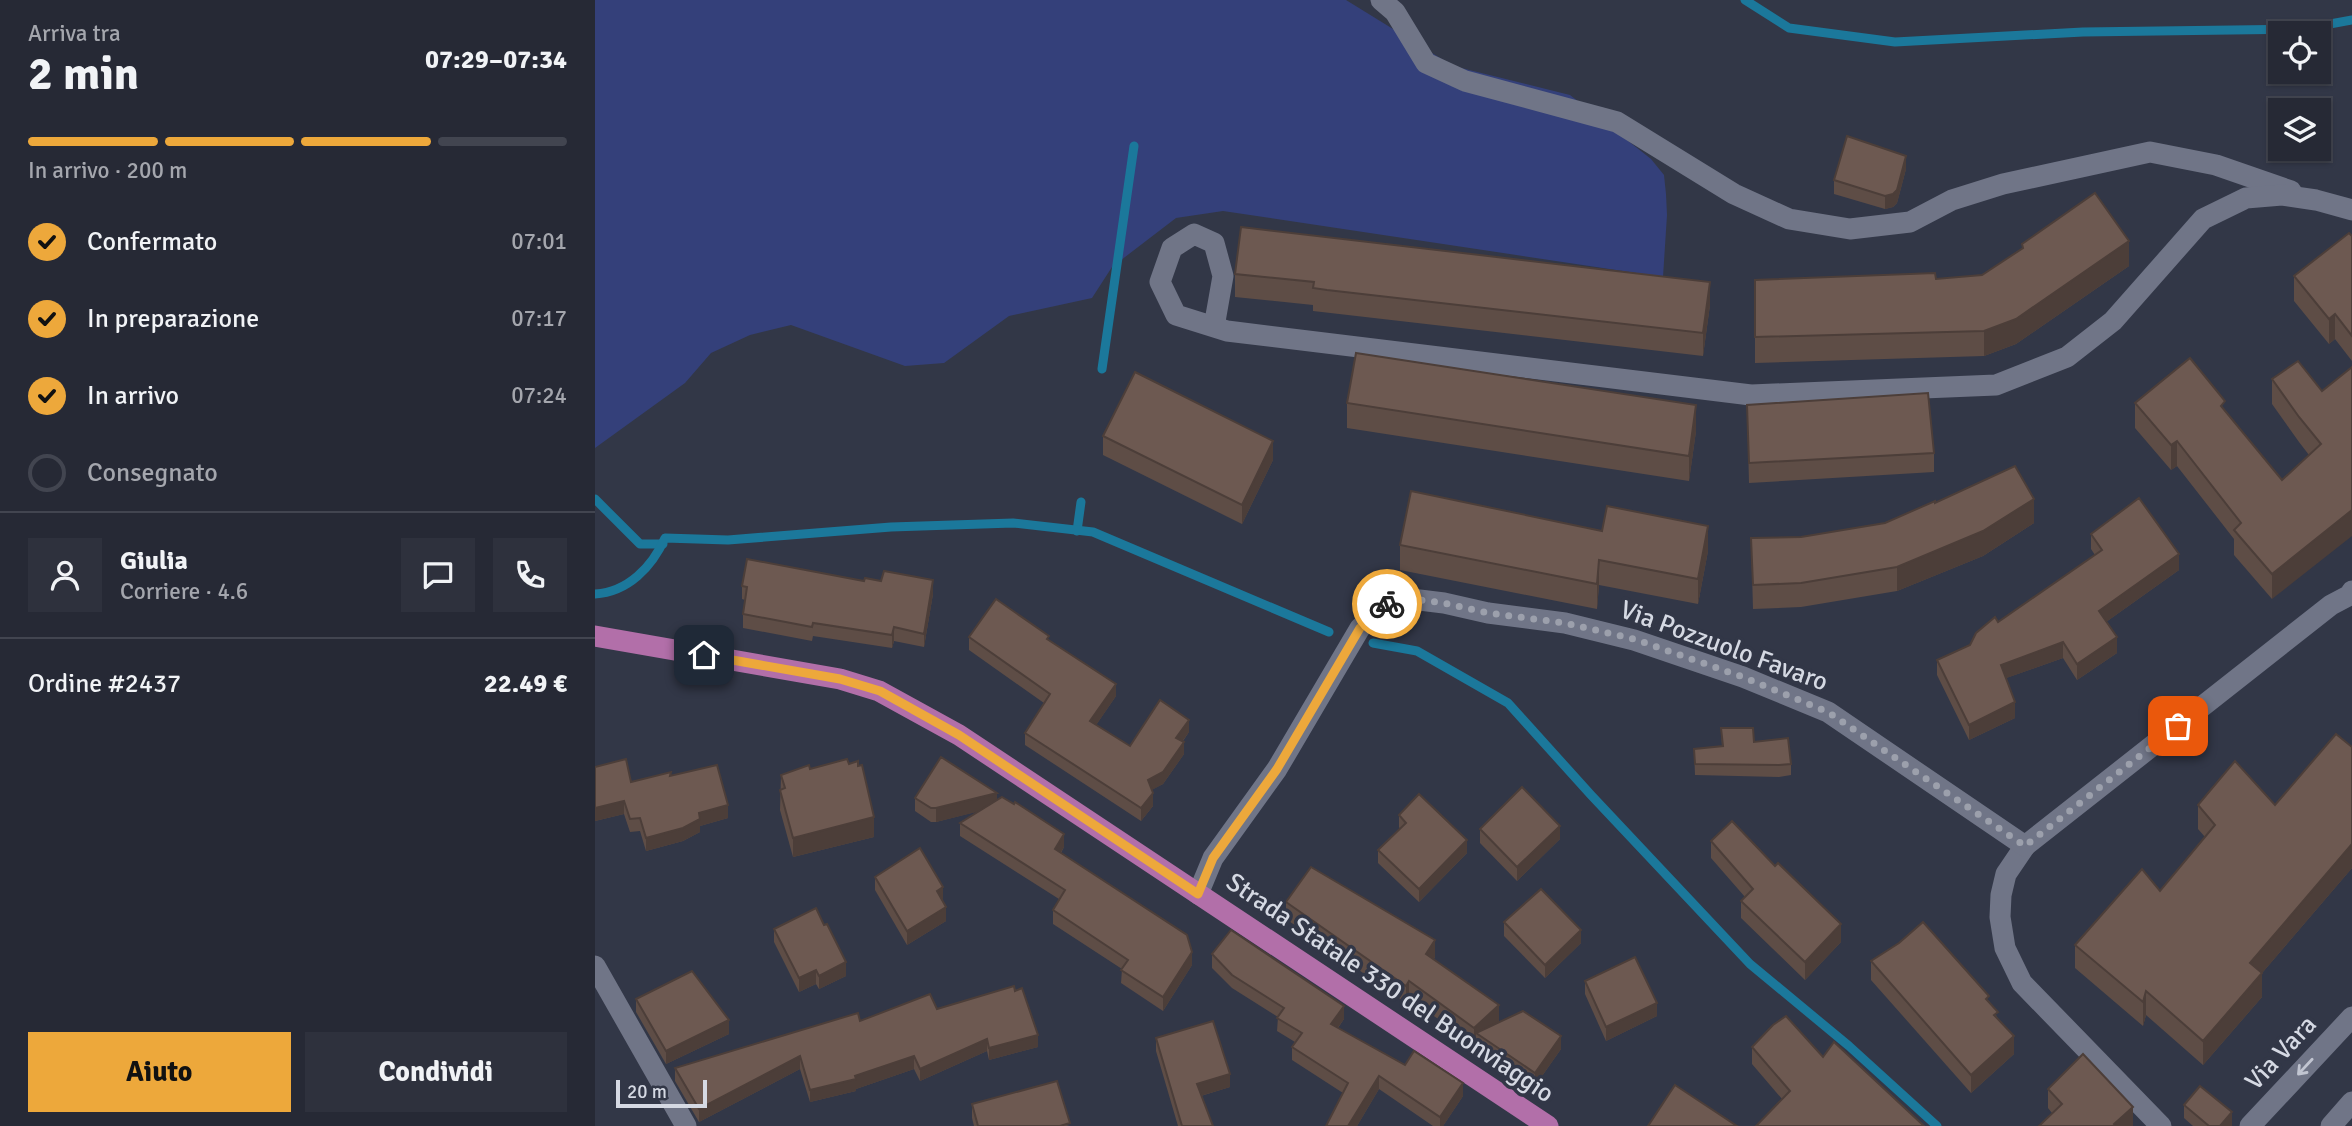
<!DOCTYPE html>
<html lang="it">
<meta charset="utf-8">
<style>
:root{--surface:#262935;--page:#2e313d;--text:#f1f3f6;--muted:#a4a6ad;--line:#424550;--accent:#eda83b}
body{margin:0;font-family:Signika,sans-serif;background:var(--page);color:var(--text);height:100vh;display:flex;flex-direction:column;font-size:26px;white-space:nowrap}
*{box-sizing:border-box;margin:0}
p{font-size:23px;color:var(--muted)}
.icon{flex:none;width:38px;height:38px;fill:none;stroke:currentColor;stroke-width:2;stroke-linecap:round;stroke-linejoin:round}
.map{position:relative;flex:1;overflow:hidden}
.details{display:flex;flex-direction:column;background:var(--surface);width:595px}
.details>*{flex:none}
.controls{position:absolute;left:1673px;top:21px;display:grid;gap:14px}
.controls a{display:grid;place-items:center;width:63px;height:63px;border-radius:0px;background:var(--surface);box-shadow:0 2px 5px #0004,0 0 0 2px var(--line);font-size:35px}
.scale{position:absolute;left:21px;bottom:18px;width:91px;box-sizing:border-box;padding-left:7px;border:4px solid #d5d9e3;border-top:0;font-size:19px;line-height:24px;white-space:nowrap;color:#d5d9e3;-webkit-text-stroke:5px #323747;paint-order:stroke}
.pin{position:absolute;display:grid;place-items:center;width:60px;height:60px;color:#fff;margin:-30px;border-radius:14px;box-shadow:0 4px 10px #0006}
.courier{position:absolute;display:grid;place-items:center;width:70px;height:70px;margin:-35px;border:5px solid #eda83b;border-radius:50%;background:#fff;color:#222;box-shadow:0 2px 9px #0007}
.headline em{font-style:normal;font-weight:800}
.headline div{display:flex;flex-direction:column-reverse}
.headline{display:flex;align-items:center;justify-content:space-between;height:119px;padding:0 28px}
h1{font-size:46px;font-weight:800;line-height:52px}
.bar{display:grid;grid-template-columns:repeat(4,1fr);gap:10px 7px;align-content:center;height:84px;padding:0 28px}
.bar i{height:9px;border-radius:5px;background:var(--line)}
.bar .on{background:var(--accent)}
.bar p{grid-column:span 4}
.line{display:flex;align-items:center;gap:18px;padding:0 28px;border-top:2px solid var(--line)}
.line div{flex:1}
.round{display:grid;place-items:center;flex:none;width:74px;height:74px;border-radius:0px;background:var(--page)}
ol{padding:0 28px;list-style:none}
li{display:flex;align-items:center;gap:21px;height:77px}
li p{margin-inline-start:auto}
li .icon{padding:7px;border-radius:50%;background:var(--accent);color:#111;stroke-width:4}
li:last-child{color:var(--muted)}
li i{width:38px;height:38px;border:4px solid var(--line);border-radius:50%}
.primary-button{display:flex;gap:14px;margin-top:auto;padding:14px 28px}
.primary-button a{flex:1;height:80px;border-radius:0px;background:var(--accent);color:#111;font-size:28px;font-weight:800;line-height:80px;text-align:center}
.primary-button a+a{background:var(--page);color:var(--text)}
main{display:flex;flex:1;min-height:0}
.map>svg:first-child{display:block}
.green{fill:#34407a}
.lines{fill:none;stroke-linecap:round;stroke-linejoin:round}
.stream{stroke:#1b789b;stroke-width:9}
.minor{stroke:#707587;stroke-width:21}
.major{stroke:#b26fa9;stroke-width:21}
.wall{fill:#5e4d46}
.shaded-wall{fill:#4c3e39}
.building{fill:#6d5951;stroke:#4c3e39;stroke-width:2}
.oneway{stroke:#c1c5d1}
.done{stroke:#9ca0ac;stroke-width:7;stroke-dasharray:0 12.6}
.route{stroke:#eda83b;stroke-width:9}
.labels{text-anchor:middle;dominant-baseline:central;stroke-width:7;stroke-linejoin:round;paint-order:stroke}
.street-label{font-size:26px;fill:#d5d9e3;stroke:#323747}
</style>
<main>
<section class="details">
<div class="headline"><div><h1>2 min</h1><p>Arriva tra</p></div><em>07:29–07:34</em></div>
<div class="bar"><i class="on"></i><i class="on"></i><i class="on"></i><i></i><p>In arrivo · 200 m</p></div>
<ol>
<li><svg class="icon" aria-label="check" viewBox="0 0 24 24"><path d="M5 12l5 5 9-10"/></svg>Confermato<p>07:01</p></li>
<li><svg class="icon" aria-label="check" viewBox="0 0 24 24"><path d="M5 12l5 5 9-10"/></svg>In preparazione<p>07:17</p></li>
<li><svg class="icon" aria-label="check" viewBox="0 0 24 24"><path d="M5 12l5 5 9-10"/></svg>In arrivo<p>07:24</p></li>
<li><i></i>Consegnato</li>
</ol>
<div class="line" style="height:126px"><a class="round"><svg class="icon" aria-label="person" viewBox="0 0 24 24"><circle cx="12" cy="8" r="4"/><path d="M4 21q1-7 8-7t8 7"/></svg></a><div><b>Giulia</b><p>Corriere · 4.6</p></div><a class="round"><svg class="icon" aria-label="chat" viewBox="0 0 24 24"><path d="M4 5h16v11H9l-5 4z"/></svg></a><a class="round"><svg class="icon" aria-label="phone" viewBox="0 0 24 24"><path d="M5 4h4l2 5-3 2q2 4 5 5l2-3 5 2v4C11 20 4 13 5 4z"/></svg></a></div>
<div class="line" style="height:91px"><div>Ordine #2437</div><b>22.49 €</b></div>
<div class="primary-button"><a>Aiuto</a><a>Condividi</a></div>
</section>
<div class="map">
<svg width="1757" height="1126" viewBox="0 0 1757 1126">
<rect width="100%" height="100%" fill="#323747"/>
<!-- green -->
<path class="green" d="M0,0H751L858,66L975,95L1056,159L1069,175L1071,194L1072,215L1068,277L628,211L581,218L517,267L497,298L414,316L349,363L310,366L196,325L155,335L116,353L90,383L0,448Z"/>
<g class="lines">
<!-- stream -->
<g class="stream">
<path d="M1150,0L1194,28L1300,42L1488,32L1708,29L1757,20"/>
<path d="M507,369L539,146"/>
<path d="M0,499L45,544H68"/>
<path d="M482,531L486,502"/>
<path d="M0,594C33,592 57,567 70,538L133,540L296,527L418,523L498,532L734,632"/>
<path d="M778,643L822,651L913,703L996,795L1155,964L1254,1046L1342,1126"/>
</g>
<!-- minor -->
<g class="minor">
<path d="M786,0L800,12L831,63L870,81L1022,122L1139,194L1194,219L1255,229L1315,222L1357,200L1408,184L1555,152L1621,165L1696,191"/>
<path d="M619,327L628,276L619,243L599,234L577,248L565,282L581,315L632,331L1156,395L1401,385L1472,357L1518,321L1608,219L1651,198L1687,195L1721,200L1757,210"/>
<path d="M1430,846L1411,874L1406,895L1405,917L1410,948L1427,983L1566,1126"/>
<path d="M603,894L618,858L682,769L765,628L800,597L849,603L893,613L970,623L1039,640L1148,677L1233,712L1430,846L1736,605L1755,595L1757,591"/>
<path d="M0,966L91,1126"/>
<path d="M1655,1126L1757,1017"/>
<path d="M1736,1126L1757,1102"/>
</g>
<!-- major -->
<path class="major" d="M0,636L245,679L284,691L364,735L953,1126"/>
</g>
<!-- wall -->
<g class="wall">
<path d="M1311,169L1302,203L1298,207L1290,209L1239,194V180Z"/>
<path d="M1757,236V361L1740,339L1734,344L1699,301V276Z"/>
<path d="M1427,244L1534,266L1421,344L1389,356L1160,363V280L1341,279L1387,275L1427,249Z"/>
<path d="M640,274L1115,305L1108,356L718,311V305L640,297Z"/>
<path d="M1757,367L1677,599L1639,555V539L1582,466L1576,470L1540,428V403L1630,411L1687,480L1714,455L1704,442L1677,404V379L1727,391Z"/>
<path d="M752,403L1101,431L1094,481L752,428Z"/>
<path d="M1152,405L1339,453V472L1154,483Z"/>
<path d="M508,436L678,460L647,524L508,455Z"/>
<path d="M1340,503L1439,523L1388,556L1302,591L1206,607L1158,609L1156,538L1206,537L1290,523Z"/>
<path d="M1496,534L1584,570L1511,622L1522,653L1482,680L1468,658L1411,678L1420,718L1374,740L1342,675V660L1375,645L1500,555L1496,549Z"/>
<path d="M805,545L1113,551L1103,604L1004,585L1002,609L805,570Z"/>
<path d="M147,586L338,594L329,647L299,641L297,648L218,636L217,641L148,628V614L150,600L147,599Z"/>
<path d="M374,637L454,640L521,696L501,725L535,746L594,732L588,741L589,754L568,784L556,790L558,806L546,821L430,745V733L449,703L374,650Z"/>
<path d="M1126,728L1159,742L1196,764V775L1184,777L1100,775L1099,749L1127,746Z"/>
<path d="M1757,747V868L1667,973V997L1608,1065L1551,1015L1548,1026L1480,968V945L1565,891L1610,837L1603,829V805H1680Z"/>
<path d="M254,764L263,766L279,837L198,857L185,810L186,775L215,769Z"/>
<path d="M0,767L36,782L76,776L133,818L105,826V832L88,841L51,851L45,831L35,832L29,814L0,821Z"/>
<path d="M320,798L402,800L469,847L466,853L597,965L568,1011L526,983L527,969L458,924V910L464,899L365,836V823L384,811L341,822H336L320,811Z"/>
<path d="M804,815L872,853L824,902L783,863V850L805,829L804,827Z"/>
<path d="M885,829L965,839L922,881L885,843Z"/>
<path d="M1116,841L1246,942L1210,980L1146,918V901L1150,897L1116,858Z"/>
<path d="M280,877L348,901L351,921L312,945L280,890Z"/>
<path d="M691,902L840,957L839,959L904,1022L966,1049L940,1086L881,1046V1044L879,1045L814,998L811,1003L691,919Z"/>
<path d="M909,922L986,943L950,978L909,936Z"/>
<path d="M179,929L251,976L224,989L221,984L204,992L179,942Z"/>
<path d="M1304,943L1394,1001L1403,1019L1419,1054L1376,1093L1276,980V961Z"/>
<path d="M617,954L749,1019L743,1028L868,1096L848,1126H838L784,1089L762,1126H731L748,1093L697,1060V1047L700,1042L682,1031L683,1017L637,988L617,968Z"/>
<path d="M990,981L1062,1016L1011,1041L990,994Z"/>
<path d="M420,991L443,1047L394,1060L392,1051L325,1081L319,1069L261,1089V1091L215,1102L205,1069L104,1122L80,1081V1068L265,1021L342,1009Z"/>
<path d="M41,999L134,1034L71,1064L41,1012Z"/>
<path d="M561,1038L635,1087L606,1096L618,1126H583L561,1051Z"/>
<path d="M1157,1047L1228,1057L1187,1099L1157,1064Z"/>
<path d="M1453,1089L1538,1126L1457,1113L1453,1108Z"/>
<path d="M377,1104L475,1126H379L377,1118Z"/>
<path d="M1589,1105L1637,1126H1598L1589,1118Z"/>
</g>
<!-- shaded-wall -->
<g class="shaded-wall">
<path d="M1311,156V169L1302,203L1298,207L1290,209V196Z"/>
<path d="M1534,241V266L1421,344L1389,356V331Z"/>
<path d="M1115,282V305L1108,356V333Z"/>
<path d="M1740,314V339L1734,344V319Z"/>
<path d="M1101,405V431L1094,481V456Z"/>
<path d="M678,441V460L647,524V505Z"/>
<path d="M1582,441V466L1576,470V445Z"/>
<path d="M1439,499V523L1388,556L1302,591V567Z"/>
<path d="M1757,510V536L1677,599V574Z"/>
<path d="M1113,526V551L1103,604V579Z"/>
<path d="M1584,554V570L1504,627V611Z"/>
<path d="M1004,560V585L1002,609V584Z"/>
<path d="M338,580V594L329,647V634Z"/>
<path d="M299,627V641L297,648V635Z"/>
<path d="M1522,637V653L1482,680V664Z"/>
<path d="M1468,642V658L1406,680V665Z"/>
<path d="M521,684V696L495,734V721Z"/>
<path d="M1420,702V718L1374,740V725Z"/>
<path d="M594,720V732L581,750V738Z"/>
<path d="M589,742V754L568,784L553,792V780Z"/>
<path d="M402,793V807L341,822V808Z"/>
<path d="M558,793V806L546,821V808Z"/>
<path d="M29,801V814L0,821V808Z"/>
<path d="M133,805V818L105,826V832L88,841L51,851V838L104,813Z"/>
<path d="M279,817V837L198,857V838Z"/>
<path d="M965,826V839L922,881V867Z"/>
<path d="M469,834V847L460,862V849Z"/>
<path d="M872,840V853L824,902V889Z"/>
<path d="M1757,844V868L1655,987V963Z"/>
<path d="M348,887V901L342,904V891Z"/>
<path d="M351,907V921L312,945V931Z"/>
<path d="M1246,924V942L1210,980V962Z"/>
<path d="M986,930V943L950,978V965Z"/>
<path d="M840,940V957L831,971V954Z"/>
<path d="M597,952V965L568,1011V997Z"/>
<path d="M251,962V976L224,989V976Z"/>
<path d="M221,970V984L204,992V978Z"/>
<path d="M1667,973V997L1608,1065V1041Z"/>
<path d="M814,981V998L811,1003V986Z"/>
<path d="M1551,991V1015L1548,1026V1002Z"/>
<path d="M1062,1003V1016L1011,1041V1027Z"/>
<path d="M904,1005V1022L881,1033V1044L879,1045V1028Z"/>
<path d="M749,1006V1019L736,1037V1024Z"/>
<path d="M134,1020V1034L71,1064V1051Z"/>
<path d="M443,1035V1047L394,1060V1048Z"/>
<path d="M966,1036V1049L940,1086V1073Z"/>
<path d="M1419,1036V1054L1376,1093V1075Z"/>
<path d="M392,1039V1051L325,1081V1069Z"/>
<path d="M205,1056V1069L104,1122V1109Z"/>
<path d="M319,1056V1069L261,1089V1091L215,1102V1090L260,1076Z"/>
<path d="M635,1074V1087L602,1097V1084Z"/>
<path d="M784,1076V1089L762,1126H753Z"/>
<path d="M868,1083V1096L848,1126H845V1117Z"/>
<path d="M1538,1107V1126H1519V1124Z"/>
<path d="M1637,1112V1126H1625Z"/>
</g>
<!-- building -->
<g class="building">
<path d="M1252,136L1311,156L1302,190L1298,194L1290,196L1239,180Z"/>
<path d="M1500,193L1534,241L1421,319L1389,331L1160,337V280L1340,273L1341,279L1387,275L1428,248L1427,244Z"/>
<path d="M646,227L1115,282L1108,333L732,290L718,288L719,282L640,274Z"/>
<path d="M1754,233L1757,236V336L1740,314L1734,319L1699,276Z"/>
<path d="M761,353L1101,405L1094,456L752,403Z"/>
<path d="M1595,358L1630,401L1626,406L1687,480L1726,444L1704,417L1677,379L1703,361L1727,391L1757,367V510L1677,574L1639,530L1646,523L1582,441L1576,445L1540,403Z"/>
<path d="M540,372L678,441L647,505L508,436Z"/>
<path d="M1333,393L1339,453L1154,463L1152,405Z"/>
<path d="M1420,466L1439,499L1388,531L1302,567L1206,583L1158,585L1156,538L1206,537L1290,523L1340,501V503Z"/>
<path d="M816,491L1007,531L1012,506L1113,526L1103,579L1004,560L1002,584L805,545Z"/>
<path d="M1544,498L1584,554L1504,611L1522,637L1482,664L1468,642L1406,665L1420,702L1374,725L1342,660L1375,645L1381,633L1400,617L1403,622L1507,550L1496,534Z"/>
<path d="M152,559L269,581L270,578L286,581L289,571L338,580L329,634L299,627L297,635L218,623L217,627L148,614L152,587L147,586Z"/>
<path d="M401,599L454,636L452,639L521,684L495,721L535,746L565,700L594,720L581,738L589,742L568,772L553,780L558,793L546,808L430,733L455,694L374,637Z"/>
<path d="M1126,728H1158L1159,742L1193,738L1196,764L1184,765L1100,764L1099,749L1128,746Z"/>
<path d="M1741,734L1757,747V844L1655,963L1667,973L1608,1041L1551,991L1548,1002L1480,945L1547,869L1565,891L1620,825L1603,805L1640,761L1680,805Z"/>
<path d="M346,757L402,793L341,808H336L320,798Z"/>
<path d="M31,759L36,782L76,772L75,776L122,765L133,805L104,813L105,819L88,828L51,838L45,818L35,819L29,801L0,808V767Z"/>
<path d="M252,759L254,764L263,761V766L267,765L279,817L198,838L185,790L190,788L186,775L214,765L215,769Z"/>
<path d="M927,787L965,826L922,867L885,829Z"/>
<path d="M824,794L872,840L824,889L783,850L811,823L804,815Z"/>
<path d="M407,797L419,804L420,802L469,834L460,849L592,935L597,952L568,997L526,970L533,960L458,910L470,890L365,823Z"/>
<path d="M1137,821L1180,866L1183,863L1246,924L1210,962L1146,901L1158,889L1116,841Z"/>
<path d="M325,848L348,887L342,891L351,907L312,931L280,877Z"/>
<path d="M716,867L840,940L831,954L904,1005L879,1028L814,981L811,986L691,902Z"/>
<path d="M946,889L986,930L950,965L909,922Z"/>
<path d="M221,908L229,925L232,924L251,962L224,976L221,970L204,978L179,929Z"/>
<path d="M1328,922L1394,996L1391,999L1403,1012L1399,1015L1419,1036L1376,1075L1276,961L1304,943Z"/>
<path d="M636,930L749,1006L736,1024L810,1065L819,1051L868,1083L845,1117L784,1076L753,1126H731L753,1083L697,1047L707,1033L682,1018L689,1008L637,975L617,954Z"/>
<path d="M1040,957L1062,1003L1011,1027L990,981Z"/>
<path d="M97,971L134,1020L71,1051L41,999Z"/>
<path d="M419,986L420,991L427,988L443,1035L394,1048L392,1039L325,1069L319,1056L260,1076L261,1079L215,1090L205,1056L104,1109L80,1068L263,1013L265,1021L335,994L342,1009Z"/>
<path d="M928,1011L966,1036L940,1073L881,1033Z"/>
<path d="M1191,1016L1228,1057L1239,1042L1329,1126H1161L1195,1091L1157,1047L1178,1025Z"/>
<path d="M618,1021L635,1074L602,1084L618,1126H587L561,1038Z"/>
<path d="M1488,1054L1538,1107L1519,1124L1521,1126H1444L1467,1104L1453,1089Z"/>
<path d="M462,1081L475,1123L465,1126H383L377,1104Z"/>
<path d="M1080,1085L1142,1126H1053Z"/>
<path d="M1605,1086L1637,1112L1625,1126H1614L1589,1105Z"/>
</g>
<!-- one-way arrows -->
<defs><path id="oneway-shaft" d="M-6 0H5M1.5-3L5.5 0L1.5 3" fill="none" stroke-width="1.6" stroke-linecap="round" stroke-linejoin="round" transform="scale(1.75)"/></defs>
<use class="oneway" href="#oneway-shaft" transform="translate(1710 1067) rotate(133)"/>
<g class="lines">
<!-- done -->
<path class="done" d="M792,604L800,597L849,603L893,613L970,623L1039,639L1148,677L1233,712L1430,846L1583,726"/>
<!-- route -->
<path class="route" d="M109,655L245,679L285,691L364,735L603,894L618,858L682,769L765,628L792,604"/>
</g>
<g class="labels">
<!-- street labels -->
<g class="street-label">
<text transform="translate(1129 646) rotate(20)">Via Pozzuolo Favaro</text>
<text transform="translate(795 988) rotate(34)">Strada Statale 330 del Buonviaggio</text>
<text transform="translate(1686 1053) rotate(-47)">Via Vara</text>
</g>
</g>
</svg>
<div class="controls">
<a><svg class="icon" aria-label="locate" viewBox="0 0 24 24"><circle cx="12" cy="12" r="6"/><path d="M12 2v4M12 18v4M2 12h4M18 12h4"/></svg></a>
<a><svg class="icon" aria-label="layers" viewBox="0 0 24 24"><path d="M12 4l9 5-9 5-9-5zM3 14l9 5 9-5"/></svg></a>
</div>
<div class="scale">20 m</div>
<div class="pin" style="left:1583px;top:726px;background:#ea580c"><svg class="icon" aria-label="bag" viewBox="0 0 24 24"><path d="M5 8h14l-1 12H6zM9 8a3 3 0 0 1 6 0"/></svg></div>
<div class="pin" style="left:109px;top:655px;background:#1f2937"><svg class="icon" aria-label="home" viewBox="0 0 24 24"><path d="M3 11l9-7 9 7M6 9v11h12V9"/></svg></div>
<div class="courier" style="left:792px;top:604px"><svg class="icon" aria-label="bike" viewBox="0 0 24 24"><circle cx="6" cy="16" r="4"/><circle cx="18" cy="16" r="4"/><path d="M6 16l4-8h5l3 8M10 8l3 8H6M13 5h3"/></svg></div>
</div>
</main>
